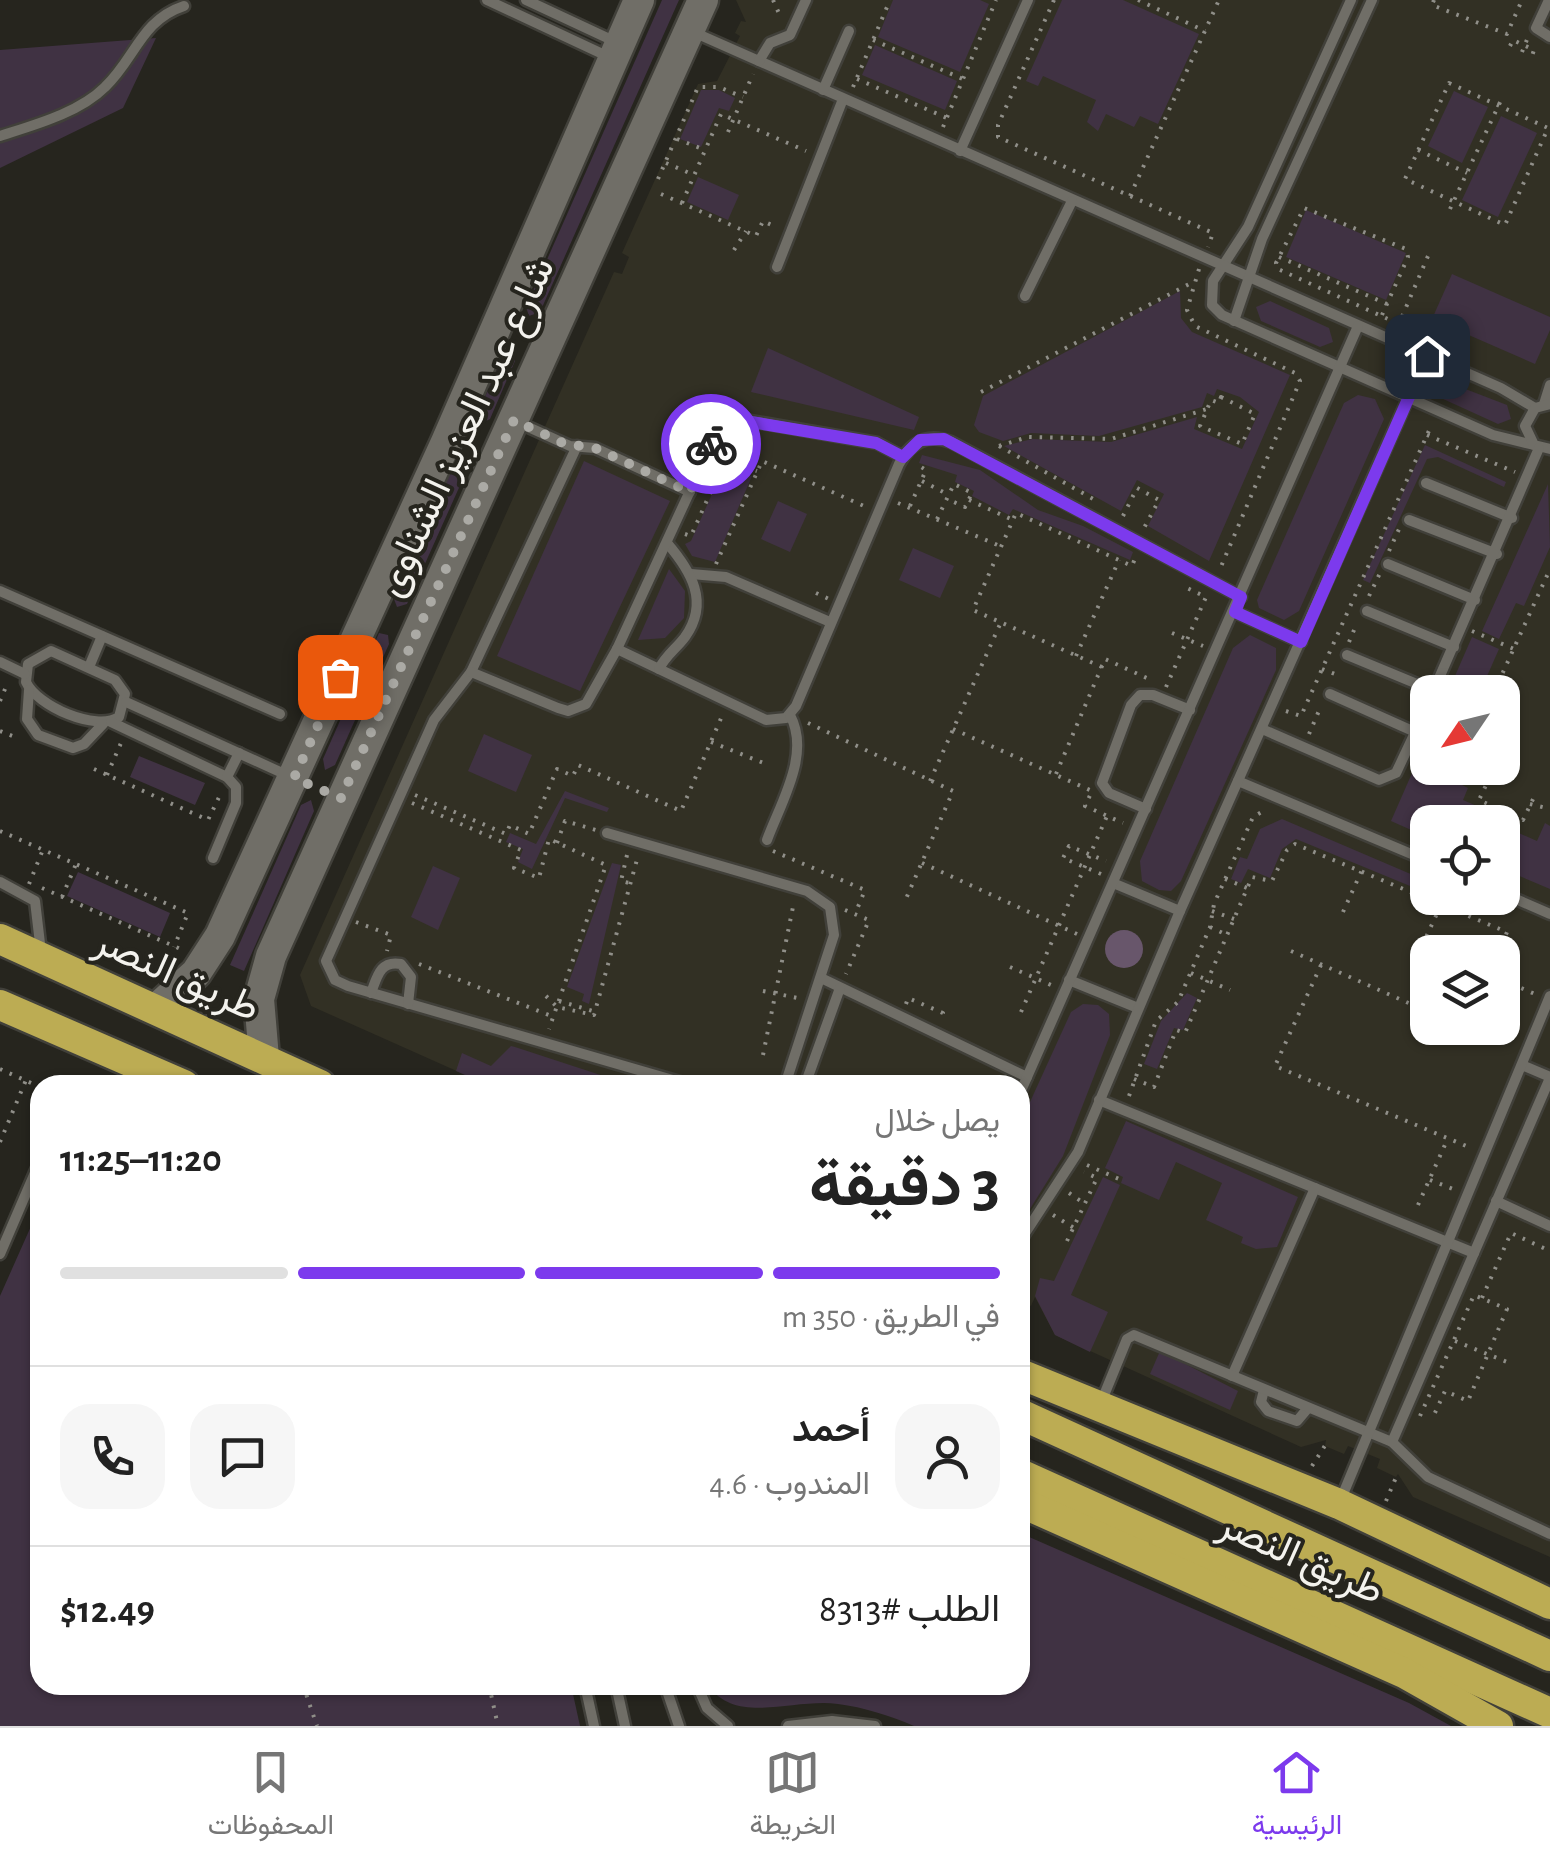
<!DOCTYPE html>
<html lang="ar">
<meta charset="utf-8">
<style>
:root{--surface:#fff;--page:#f6f6f6;--text:#222;--muted:#767676;--line:#e0e0e0;--accent:#7c3aed}
body{margin:0;font-family:"Alegreya Sans",Vazirmatn,sans-serif;background:var(--page);color:var(--text);direction:rtl;height:100vh;display:flex;flex-direction:column;font-size:38px;white-space:nowrap}
*{box-sizing:border-box;margin:0}
p{font-size:32px;color:var(--muted)}
.icon{flex:none;width:55px;height:55px;fill:none;stroke:currentColor;stroke-width:2;stroke-linecap:round;stroke-linejoin:round}
.map{position:relative;flex:1;overflow:hidden;direction:ltr}
.panel{position:absolute;left:30px;top:1075px;width:1000px;height:620px;display:flex;flex-direction:column;background:var(--surface);border-radius:30px;box-shadow:0 2px 8px #0004;direction:rtl}
.panel>*{flex:none}
.needle{width:65px;rotate:235deg}
.fabs{position:absolute;left:1410px;top:675px;display:grid;gap:20px}
.fabs a{display:grid;place-items:center;width:110px;height:110px;border-radius:20px;background:var(--surface);box-shadow:0 2px 8px #0004;font-size:50px}
.pin{position:absolute;display:grid;place-items:center;width:85px;height:85px;color:#fff;margin:-42px;border-radius:20px;box-shadow:0 5px 15px #0006}
.courier{position:absolute;display:grid;place-items:center;width:100px;height:100px;margin:-50px;border:8px solid #7c3aed;border-radius:50%;background:#fff;color:#222;box-shadow:0 2px 12px #0007}
.head em{font-style:normal;font-weight:700}
.head div{display:flex;flex-direction:column-reverse}
.head{display:flex;align-items:center;justify-content:space-between;height:170px;padding:0 30px}
h1{font-size:65px;font-weight:700;line-height:75px}
.bar{display:grid;grid-template-columns:repeat(4,1fr);gap:15px 10px;align-content:center;height:120px;padding:0 30px}
.bar i{height:12px;border-radius:8px;background:var(--line)}
.bar .current{background:var(--accent)}
.bar p{grid-column:span 4}
.line{display:flex;align-items:center;gap:25px;padding:0 30px;border-top:2px solid var(--line)}
.line div{flex:1}
.round{display:grid;place-items:center;flex:none;width:105px;height:105px;border-radius:30px;background:var(--page)}
.tab-bar{display:flex;justify-content:space-around;align-items:center;height:140px;border-top:2px solid var(--line);background:var(--surface);font-size:28px;color:var(--muted)}
.tab-bar a{display:grid;justify-items:center;gap:5px}
.tab-bar .current{color:var(--accent)}
.map>svg:first-child{display:block}
.built{fill:#323024;fill-rule:evenodd}
.green{fill:#403243}
.water{fill:#68566b}
.lines{fill:none;stroke-linecap:round;stroke-linejoin:round}
.lane-casing{stroke:#41403a;stroke-width:15}
.secondary-casing{stroke:#41403a;stroke-width:35}
.highway-casing{stroke:#41403a;stroke-width:35}
.path{stroke:#908f89;stroke-width:4;stroke-dasharray:2.5 8;stroke-linecap:butt}
.lane{stroke:#706e67;stroke-width:10}
.secondary{stroke:#706e67;stroke-width:30}
.highway{stroke:#bcac53;stroke-width:30}
.done{stroke:#abaaa5;stroke-width:10;stroke-dasharray:0 18}
.route{stroke:#7c3aed;stroke-width:12}
.labels{text-anchor:middle;dominant-baseline:central;stroke-width:8;stroke-linejoin:round;paint-order:stroke}
.street-label{font-size:40px;fill:#f3f2ed;stroke:#26251e}
</style>
<div class="map">
<svg width="1550" height="1726" viewBox="0 0 1550 1726">
<rect width="100%" height="100%" fill="#26251e"/>
<!-- built -->
<path class="built" d="M736,0H1550V1557L1413,1497L1398,1474L1396,1477L1377,1468L1380,1459L1348,1446L1344,1454L1325,1446L1326,1440L1301,1447L1055,1335L1035,1297L1031,1306L1020,1301V1085H488L311,1006L300,975L614,272L622,274L629,257L622,253L698,84L717,81L740,36L735,33L741,21L746,22ZM1428,692H1502V768H1428ZM1428,822H1502V898H1428ZM1428,952H1502V1028H1428Z"/>
<!-- green -->
<g class="green">
<path d="M662,0H679L540,312L529,316L526,307Z"/>
<path d="M893,0H980L989,4L960,72L878,37Z"/>
<path d="M1062,0H1123L1199,34L1158,124L1140,116L1134,127L1106,114L1098,131L1087,122L1096,100L1043,76L1038,86L1026,81Z"/>
<path d="M156,38L123,108L0,168V50Z"/>
<path d="M875,45L957,81L945,110L862,75Z"/>
<path d="M701,90H719L735,98L729,111L719,108L701,147L680,139Z"/>
<path d="M1454,91L1488,107L1462,163L1428,146Z"/>
<path d="M1501,116L1537,133L1498,217L1462,200Z"/>
<path d="M698,177L739,195L728,220L687,202Z"/>
<path d="M1306,210L1406,253L1386,300L1286,257Z"/>
<path d="M1452,274L1550,317V330L1535,364L1432,319Z"/>
<path d="M1180,291L1181,318L1192,332L1290,375L1209,561L1148,526L1164,494L1137,480L1121,511L1004,446L1032,439L1111,442L1197,417L1194,429L1242,449L1259,412L1240,397L1217,389L1214,396L1207,393L1202,407L1099,436L1031,433L1003,441L979,432L974,425L983,396Z"/>
<path d="M1270,301L1329,328L1333,342L1320,347L1261,321L1256,307Z"/>
<path d="M768,348L919,417L914,430L751,392Z"/>
<path d="M505,353H511L515,361L490,419L482,423L477,414Z"/>
<path d="M1442,380L1507,405L1511,419L1498,424L1441,398L1435,388Z"/>
<path d="M1358,395L1375,399L1384,419L1299,611L1284,620L1259,608L1257,600L1344,403Z"/>
<path d="M1425,445L1506,482L1504,487L1438,457L1427,459L1370,583L1363,580Z"/>
<path d="M922,455L980,470L1038,510L1083,526L1133,552L1130,560L1013,509L1009,515L972,496L974,491L955,482L957,475L919,463Z"/>
<path d="M584,461L670,501L580,691L497,656Z"/>
<path d="M725,465L752,476L715,562L692,556L685,544L691,541Z"/>
<path d="M459,470L462,481L407,604L397,607L394,599L449,475Z"/>
<path d="M1548,484L1550,547L1524,606L1516,603L1499,639L1482,631Z"/>
<path d="M778,501L807,514L790,552L761,539Z"/>
<path d="M913,548L954,566L940,598L899,580Z"/>
<path d="M669,569L685,591L684,618L665,638L638,640Z"/>
<path d="M379,633L388,635L389,644L335,765L325,770L323,759Z"/>
<path d="M1250,635L1276,648V670L1181,881L1171,891L1159,890L1142,881L1140,861L1233,648Z"/>
<path d="M1472,637L1499,649L1480,692H1448Z"/>
<path d="M484,734L532,755L516,792L468,771Z"/>
<path d="M1427,739L1428,768H1463L1456,782L1468,788L1463,800L1493,813L1489,822H1428L1427,837L1391,821Z"/>
<path d="M139,756L205,783L195,805L130,777Z"/>
<path d="M565,791L609,808L607,812L565,798L532,869L518,862L523,849L506,842L510,833L536,844Z"/>
<path d="M311,800L314,811L244,971L230,965L301,805Z"/>
<path d="M1282,819L1427,881V893L1296,839L1282,849L1270,878L1248,869L1241,883L1231,879L1240,857L1247,859L1260,829Z"/>
<path d="M1545,823L1550,826V889L1503,869V826L1537,841Z"/>
<path d="M612,863L621,865L589,1004L582,1001L584,994L567,987Z"/>
<path d="M433,866L460,878L438,930L411,917Z"/>
<path d="M78,872L170,913L160,937L67,896Z"/>
<path d="M1187,993L1197,998L1183,1030L1174,1028L1157,1069L1144,1064L1161,1021Z"/>
<path d="M1083,1004L1098,1005L1109,1014L1110,1035L1063,1156L1020,1225V1124L1071,1012Z"/>
<path d="M511,1046L515,1047L631,1085H488L456,1071L462,1053L491,1066Z"/>
<path d="M1126,1121L1298,1197L1277,1247L1256,1249L1241,1243L1243,1237L1206,1220L1222,1183L1176,1162L1159,1200L1121,1183L1123,1177L1105,1168Z"/>
<path d="M1103,1177L1120,1185L1071,1295L1108,1312L1090,1352L1055,1335L1035,1296L1040,1278L1054,1281Z"/>
<path d="M40,1206V1685H571L580,1726H0V1296Z"/>
<path d="M1160,1351L1238,1391L1230,1410L1150,1374Z"/>
<path d="M1020,1533L1409,1703L1451,1726H914C891,1716 863,1707 838,1704C793,1698 736,1726 708,1685H1020Z"/>
</g>
<!-- water -->
<circle class="water" cx="1124" cy="949" r="19"/>
<g class="lines">
<defs>
<g id="lane">
<path d="M487,0L609,57"/>
<path d="M526,0L616,42"/>
<path d="M1351,0L1248,227L1213,281L1212,305L1222,315L1493,435L1534,445"/>
<path d="M1549,0L1536,28L1550,37"/>
<path d="M691,31L1501,388L1535,408"/>
<path d="M759,61L770,43L790,35L806,0"/>
<path d="M823,90L849,31"/>
<path d="M0,136C34,125 79,113 105,87C135,59 141,20 184,6"/>
<path d="M960,151L1028,0"/>
<path d="M777,267L843,99"/>
<path d="M1025,296L1072,201"/>
<path d="M1234,321L1262,239L1372,0"/>
<path d="M1544,404L1550,385"/>
<path d="M1550,404L1535,408L1525,426L1534,445L1550,449"/>
<path d="M515,421L570,446L595,448L690,492"/>
<path d="M577,446L471,672L434,720L326,961L335,980L348,986L690,1085"/>
<path d="M1426,483L1512,518"/>
<path d="M1409,520L1497,554"/>
<path d="M1388,564L1475,600"/>
<path d="M691,574L726,577L830,622"/>
<path d="M0,591L280,714"/>
<path d="M1367,611L1454,647"/>
<path d="M1235,612L1301,642"/>
<path d="M617,649L766,720L786,718L796,706L899,464C911,442 927,433 951,442L1241,597"/>
<path d="M51,651L115,680L125,694L119,717C96,732 37,706 26,682L28,664Z"/>
<path d="M1347,655L1434,691"/>
<path d="M0,662L25,674"/>
<path d="M89,667L102,636"/>
<path d="M659,669C666,655 676,649 685,637C710,602 691,571 667,543"/>
<path d="M471,672L558,708L568,711L586,704L617,649L714,439L726,425L745,420L877,443L903,457"/>
<path d="M29,690L27,719L38,735L73,748L84,744L103,724"/>
<path d="M1433,692L1539,448"/>
<path d="M1330,694L1415,732"/>
<path d="M126,702L289,776"/>
<path d="M111,722L227,777L236,787V803L213,858"/>
<path d="M1262,729L1379,780L1396,773L1428,705"/>
<path d="M227,777L239,753"/>
<path d="M1238,781L1428,861"/>
<path d="M1146,809L1109,793L1102,783L1131,705L1140,695H1153L1190,710"/>
<path d="M607,833L807,891L830,907L834,935L785,1085"/>
<path d="M767,840C781,802 811,754 790,715"/>
<path d="M0,882L35,901L41,952"/>
<path d="M1113,883L1180,911"/>
<path d="M1502,893L1550,914"/>
<path d="M821,978L1027,1077"/>
<path d="M1069,980L1138,1008"/>
<path d="M371,993C377,977 380,960 401,964L411,977L408,1004"/>
<path d="M1522,1065L1550,1077"/>
<path d="M805,1085L840,988"/>
<path d="M1020,1093L1358,326"/>
<path d="M1099,1100L1474,1253"/>
<path d="M1496,1201L1550,1226"/>
<path d="M1020,1241L1078,1152L1180,911L1427,356"/>
<path d="M0,1254L40,1161"/>
<path d="M1232,1376L1315,1188"/>
<path d="M1264,1390L1261,1402L1268,1411L1297,1421L1308,1408"/>
<path d="M1100,1405L1127,1339L1134,1335L1392,1442L1428,1477L1550,1534"/>
<path d="M1392,1442L1550,1078"/>
<path d="M1341,1499L1550,996"/>
<path d="M585,1685L594,1726"/>
<path d="M616,1685L625,1726"/>
<path d="M665,1685L679,1726"/>
<path d="M697,1685L707,1708L728,1726"/>
<path d="M788,1726L832,1721L875,1726"/>
</g>
<g id="secondary">
<path d="M156,1009L196,973L220,936L446,442L639,0"/>
<path d="M264,1058L259,999L271,956L703,0"/>
</g>
<g id="highway">
<path d="M0,939L320,1085"/>
<path d="M0,1005L184,1085"/>
<path d="M1020,1374L1339,1504L1550,1604"/>
<path d="M1020,1414L1550,1656"/>
<path d="M1020,1474L1550,1713"/>
<path d="M1020,1502L1404,1673L1498,1726"/>
</g>
</defs>
<!-- lane casing -->
<use href="#lane" class="lane-casing"/>
<!-- secondary casing -->
<use href="#secondary" class="secondary-casing"/>
<!-- highway casing -->
<use href="#highway" class="highway-casing"/>
<!-- path -->
<g class="path">
<path d="M773,0L781,18"/>
<path d="M1054,0L998,125V137L1213,233L1208,247"/>
<path d="M1138,0L1205,31"/>
<path d="M1434,0L1432,5L1507,34L1522,0"/>
<path d="M873,40L963,79"/>
<path d="M1510,46L1513,40L1534,50L1532,56"/>
<path d="M1522,52L1528,37"/>
<path d="M857,79L947,118"/>
<path d="M1449,83L1548,128L1505,225L1405,179Z"/>
<path d="M853,87L890,0"/>
<path d="M943,127L996,0"/>
<path d="M728,132L753,74"/>
<path d="M677,139L705,150"/>
<path d="M1418,150L1467,173"/>
<path d="M666,163L694,175"/>
<path d="M658,179L698,87H719L743,97"/>
<path d="M661,194L756,236L763,221L776,227"/>
<path d="M1130,196L1219,0"/>
<path d="M682,203L721,114L806,151"/>
<path d="M1450,209L1503,96"/>
<path d="M734,250L746,231"/>
<path d="M1279,257L1387,304"/>
<path d="M1199,269L1187,310L1195,326L1295,373L1300,381L1220,569"/>
<path d="M1382,315L1408,257L1406,249L1304,208L1276,263L1278,269L1399,324"/>
<path d="M1398,326L1428,256"/>
<path d="M981,392L1195,281"/>
<path d="M1221,397L1255,414L1242,444L1200,426L1211,400L1219,403Z"/>
<path d="M1427,435L1515,472"/>
<path d="M999,446L1095,500"/>
<path d="M999,446L1028,437L1111,439L1207,409"/>
<path d="M726,460L757,471"/>
<path d="M922,481L949,495"/>
<path d="M969,500L1013,520"/>
<path d="M898,503L1000,546"/>
<path d="M910,506L926,470L916,464"/>
<path d="M1123,516L1137,488L1159,500L1144,528"/>
<path d="M937,519L954,484L972,493L965,507L947,499"/>
<path d="M685,534L691,536L725,460"/>
<path d="M1389,551L1400,527"/>
<path d="M716,564L762,461L864,506"/>
<path d="M816,593L829,599"/>
<path d="M1369,596L1380,573"/>
<path d="M1472,631L1514,649"/>
<path d="M1172,633L1203,646"/>
<path d="M1349,642L1357,623"/>
<path d="M1076,656L1119,560"/>
<path d="M1102,667L973,610L1016,513L1132,566L1136,556"/>
<path d="M1322,669L1335,674"/>
<path d="M1166,687L1206,597L1185,587L1186,584"/>
<path d="M1494,692L1550,569"/>
<path d="M0,701L8,682"/>
<path d="M1286,711L1301,716L1432,424"/>
<path d="M808,723L953,791L905,901"/>
<path d="M953,729L1092,791L1085,806L1123,823"/>
<path d="M0,731L15,737"/>
<path d="M1309,734L1321,706"/>
<path d="M711,742L766,764"/>
<path d="M1477,768L1472,777L1486,783"/>
<path d="M94,769L208,820L221,793"/>
<path d="M1056,774L1105,659L1149,679"/>
<path d="M107,775L121,743"/>
<path d="M1490,777L1479,800L1523,820L1534,797"/>
<path d="M930,781L1001,622"/>
<path d="M415,795L506,834L510,825L529,834L557,769L573,776L578,765L681,811L722,716"/>
<path d="M412,803L521,850L514,868L539,878L549,839L606,865L549,1029"/>
<path d="M1530,804L1550,809"/>
<path d="M1497,822L1503,811"/>
<path d="M0,831L188,913L174,947"/>
<path d="M557,843L565,821L596,830"/>
<path d="M773,851L865,890L855,914"/>
<path d="M627,855L621,881L629,883"/>
<path d="M922,863L1077,934"/>
<path d="M1101,874L1063,858L1069,846L1106,861"/>
<path d="M1225,879L1247,888"/>
<path d="M29,884L42,852"/>
<path d="M42,888L185,951"/>
<path d="M62,897L76,864"/>
<path d="M1474,898L1495,907"/>
<path d="M845,910L869,920L846,974"/>
<path d="M1212,911L1234,919"/>
<path d="M1343,912L1362,870"/>
<path d="M356,922L391,935L387,951"/>
<path d="M1210,927L1227,935"/>
<path d="M1422,946L1441,905"/>
<path d="M1291,951L1413,1005"/>
<path d="M419,964L554,1017"/>
<path d="M1321,965L1275,1066L1471,1148"/>
<path d="M1010,967L1051,985"/>
<path d="M1191,973L1230,990"/>
<path d="M1502,980L1535,994"/>
<path d="M763,991L798,998"/>
<path d="M546,996L557,1007L594,1015L638,856"/>
<path d="M559,1001L596,1012"/>
<path d="M906,1004L908,998L943,1013L940,1019"/>
<path d="M1021,1012L1107,816"/>
<path d="M1502,1012L1514,985"/>
<path d="M763,1055L794,902"/>
<path d="M0,1069L40,1087"/>
<path d="M1134,1079L1154,1087L1176,1030L1185,1033L1252,877L1272,881L1287,850L1295,844L1507,932L1499,952"/>
<path d="M1129,1096L1156,1021L1178,1002L1210,927L1214,904L1253,817L1267,809"/>
<path d="M0,1142L26,1080"/>
<path d="M1087,1165L1119,1179"/>
<path d="M1430,1180L1453,1189"/>
<path d="M1069,1193L1085,1204"/>
<path d="M1418,1205L1448,1138"/>
<path d="M1053,1215L1074,1228"/>
<path d="M1067,1241L1097,1178L1084,1172"/>
<path d="M1020,1269V1275"/>
<path d="M1482,1298L1511,1233L1550,1251"/>
<path d="M1455,1341L1507,1362"/>
<path d="M1420,1416L1474,1295L1507,1309L1468,1401L1445,1391L1434,1415"/>
<path d="M1312,1466L1326,1444"/>
<path d="M1386,1501L1397,1475"/>
<path d="M303,1685L317,1726"/>
<path d="M489,1685L498,1726"/>
</g>
<!-- lane -->
<use href="#lane" class="lane"/>
<!-- secondary -->
<use href="#secondary" class="secondary"/>
<!-- highway -->
<use href="#highway" class="highway"/>
</g>
<g class="lines">
<!-- done -->
<path class="done" d="M340,677L294,778L341,798L514,420L565,444L595,448L690,492L711,444"/>
<!-- route -->
<path class="route" d="M711,444L721,428L739,420L876,443L903,457L920,440L944,439L1241,597L1235,612L1301,642L1427,356"/>
</g>
<g class="labels">
<!-- street labels -->
<g class="street-label">
<text transform="translate(466 427) rotate(-65)">شارع عبد العزيز الشناوى</text>
<text transform="translate(177 975) rotate(24)">طريق النصر</text>
<text transform="translate(1301 1558) rotate(24)">طريق النصر</text>
</g>
</g>
</svg>
<div class="fabs">
<a><svg class="needle" viewBox="-14 -14 28 28"><path d="M0-13l5 13h-10z" fill="#e53935"/><path d="M0 13l5-13h-10z" fill="#767676"/></svg></a>
<a><svg class="icon" aria-label="locate" viewBox="0 0 24 24"><circle cx="12" cy="12" r="6"/><path d="M12 2v4M12 18v4M2 12h4M18 12h4"/></svg></a>
<a><svg class="icon" aria-label="layers" viewBox="0 0 24 24"><path d="M12 4l9 5-9 5-9-5zM3 14l9 5 9-5"/></svg></a>
</div>
<div class="pin" style="left:340px;top:677px;background:#ea580c"><svg class="icon" aria-label="bag" viewBox="0 0 24 24"><path d="M5 8h14l-1 12H6zM9 8a3 3 0 0 1 6 0"/></svg></div>
<div class="pin" style="left:1427px;top:356px;background:#1f2937"><svg class="icon" aria-label="home" viewBox="0 0 24 24"><path d="M3 11l9-7 9 7M6 9v11h12V9"/></svg></div>
<div class="courier" style="left:711px;top:444px"><svg class="icon" aria-label="bike" viewBox="0 0 24 24"><circle cx="6" cy="16" r="4"/><circle cx="18" cy="16" r="4"/><path d="M6 16l4-8h5l3 8M10 8l3 8H6M13 5h3"/></svg></div>
<section class="panel">
<div class="head"><div><h1>3 دقيقة</h1><p>يصل خلال</p></div><em>11:20–11:25</em></div>
<div class="bar"><i class="current"></i><i class="current"></i><i class="current"></i><i></i><p>في الطريق · 350 m</p></div>
<div class="line" style="height:180px"><a class="round"><svg class="icon" aria-label="person" viewBox="0 0 24 24"><circle cx="12" cy="8" r="4"/><path d="M4 21q1-7 8-7t8 7"/></svg></a><div><b>أحمد</b><p>المندوب · 4.6</p></div><a class="round"><svg class="icon" aria-label="chat" viewBox="0 0 24 24"><path d="M4 5h16v11H9l-5 4z"/></svg></a><a class="round"><svg class="icon" aria-label="phone" viewBox="0 0 24 24"><path d="M5 4h4l2 5-3 2q2 4 5 5l2-3 5 2v4C11 20 4 13 5 4z"/></svg></a></div>
<div class="line" style="height:130px"><div>الطلب #8313</div><b>$12.49</b></div>
</section>
</div>
<nav class="tab-bar">
<a class="current"><svg class="icon" aria-label="home" viewBox="0 0 24 24"><path d="M3 11l9-7 9 7M6 9v11h12V9"/></svg>الرئيسية</a>
<a><svg class="icon" aria-label="map" viewBox="0 0 24 24"><path d="M3 6l6-2 6 2 6-2v14l-6 2-6-2-6 2zM9 4v14M15 6v14"/></svg>الخريطة</a>
<a><svg class="icon" aria-label="saved" viewBox="0 0 24 24"><path d="M7 4h10v16l-5-4-5 4z"/></svg>المحفوظات</a>
</nav>
